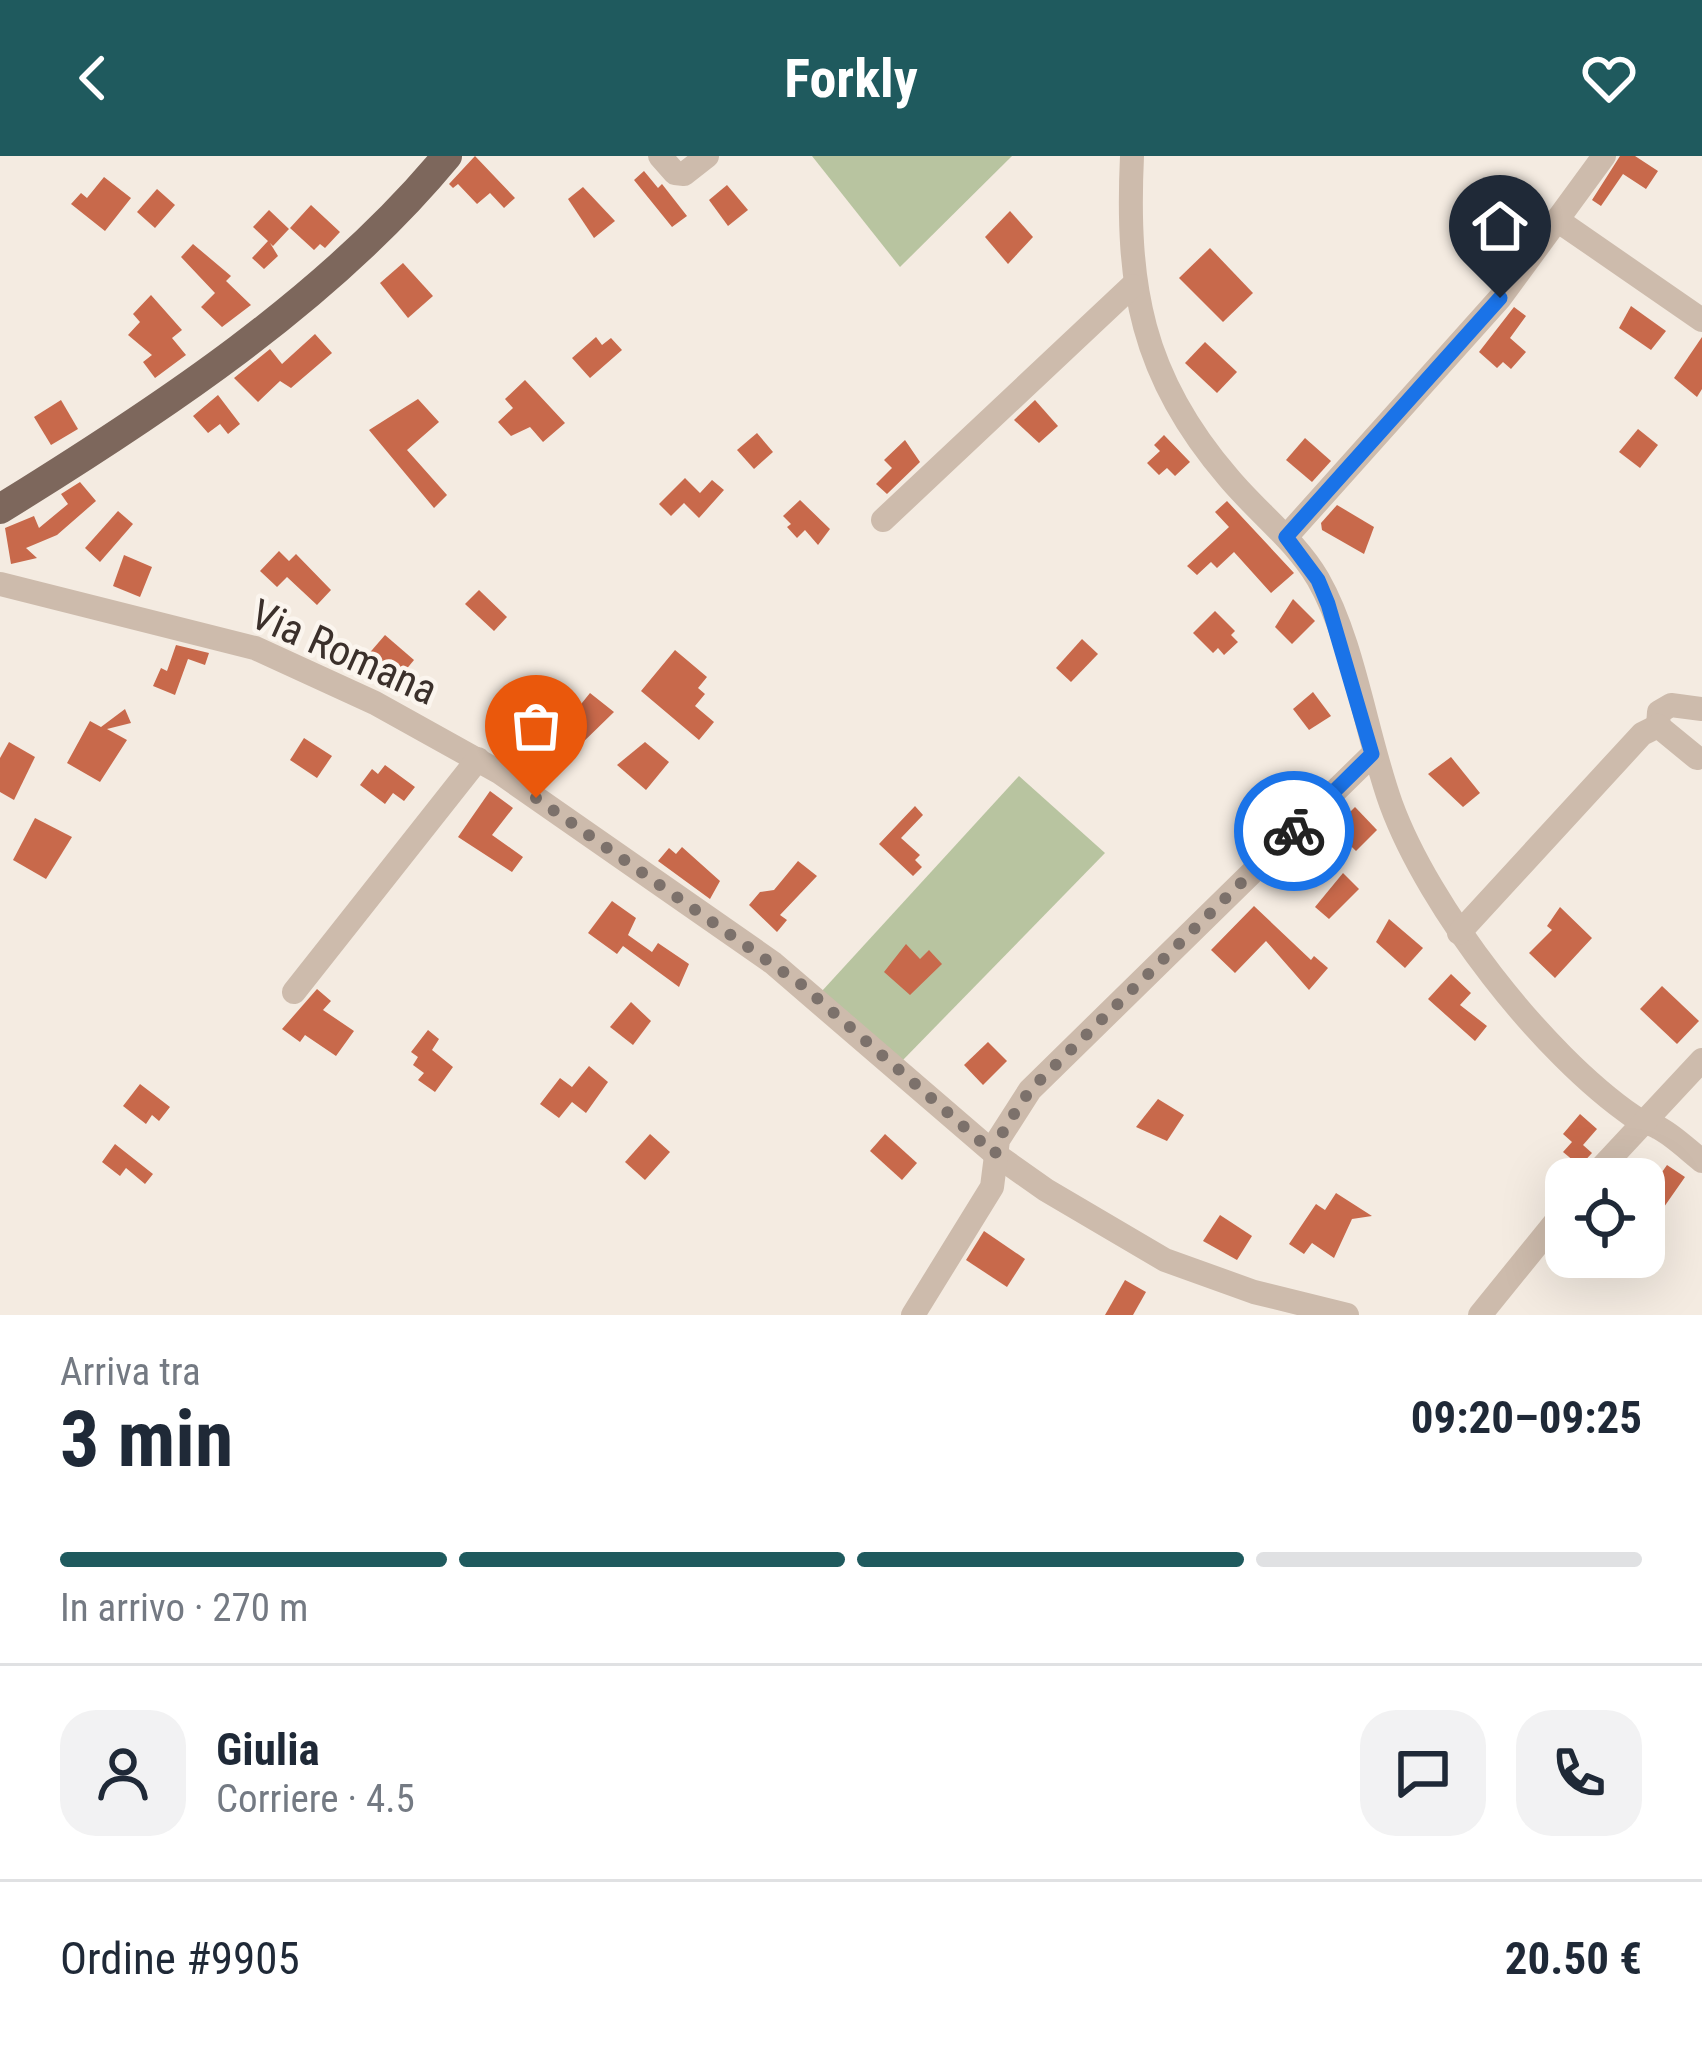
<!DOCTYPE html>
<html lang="it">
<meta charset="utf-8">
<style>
:root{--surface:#fff;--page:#f2f2f3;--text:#1f2937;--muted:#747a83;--line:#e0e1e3;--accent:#1f5a5e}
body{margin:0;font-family:"Roboto Condensed",sans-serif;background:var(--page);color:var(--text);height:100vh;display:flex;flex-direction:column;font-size:45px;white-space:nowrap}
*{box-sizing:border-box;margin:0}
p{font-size:39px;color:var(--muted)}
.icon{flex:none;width:66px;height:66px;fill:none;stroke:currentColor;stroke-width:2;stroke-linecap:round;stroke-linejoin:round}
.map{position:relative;height:1159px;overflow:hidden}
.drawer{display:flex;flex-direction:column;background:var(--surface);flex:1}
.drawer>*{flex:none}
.tools{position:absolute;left:1545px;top:1002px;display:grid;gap:24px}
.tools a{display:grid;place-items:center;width:120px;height:120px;border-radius:24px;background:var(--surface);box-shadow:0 12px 48px #0002;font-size:60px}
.pin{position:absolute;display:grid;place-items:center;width:102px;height:102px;color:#fff;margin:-123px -51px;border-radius:50% 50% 50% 0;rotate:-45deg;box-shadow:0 0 12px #0007}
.pin .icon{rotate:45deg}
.courier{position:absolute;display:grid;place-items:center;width:120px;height:120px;margin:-60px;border:9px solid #1a73e8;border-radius:50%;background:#fff;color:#222;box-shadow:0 3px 15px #0007}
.summary em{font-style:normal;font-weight:700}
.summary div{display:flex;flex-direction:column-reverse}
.summary{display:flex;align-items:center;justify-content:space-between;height:204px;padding:0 60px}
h1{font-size:78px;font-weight:700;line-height:90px}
.bar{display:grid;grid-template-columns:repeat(4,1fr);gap:18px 12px;align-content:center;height:144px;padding:0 60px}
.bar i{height:15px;border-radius:9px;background:var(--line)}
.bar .selected{background:var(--accent)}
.bar p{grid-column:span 4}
.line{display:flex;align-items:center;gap:30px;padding:0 60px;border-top:3px solid var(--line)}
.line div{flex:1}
.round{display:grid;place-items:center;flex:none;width:126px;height:126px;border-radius:36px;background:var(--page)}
header{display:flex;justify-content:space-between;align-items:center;height:156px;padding:0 60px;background:var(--accent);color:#fff;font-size:54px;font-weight:700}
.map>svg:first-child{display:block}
.green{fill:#b8c4a0}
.building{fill:#c8694b}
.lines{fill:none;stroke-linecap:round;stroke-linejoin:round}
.minor{stroke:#cdbbac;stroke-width:24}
.major{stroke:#7d675c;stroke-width:30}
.done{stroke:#7c716b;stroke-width:12;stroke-dasharray:0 21.6}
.route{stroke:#1a73e8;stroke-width:15}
.labels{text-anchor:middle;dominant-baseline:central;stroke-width:9;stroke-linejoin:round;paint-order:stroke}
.street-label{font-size:42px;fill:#3b302b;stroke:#fbf5ee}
</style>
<header><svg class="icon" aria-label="back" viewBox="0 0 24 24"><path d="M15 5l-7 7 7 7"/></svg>Forkly<svg class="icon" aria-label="heart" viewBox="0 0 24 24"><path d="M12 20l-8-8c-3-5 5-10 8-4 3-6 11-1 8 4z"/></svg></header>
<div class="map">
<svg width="1702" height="1159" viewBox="0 0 1702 1159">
<rect width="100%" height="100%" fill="#f4ebe1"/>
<!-- green -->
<g class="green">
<path d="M812,0H1012L900,111Z"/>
<path d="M1019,620L1105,697L902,905L822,835Z"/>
</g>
<!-- building -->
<g class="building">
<path d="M475,0L515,42L504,52L490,37L477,48L458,28L453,32L449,28Z"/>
<path d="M1620,0H1635L1658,15L1646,33L1623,18L1601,50L1592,44Z"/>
<path d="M644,15L658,32L662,28L687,60L672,71L634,24Z"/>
<path d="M104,21L131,42L105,75L71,48L81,37L87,42Z"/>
<path d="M727,29L748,54L728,70L709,44Z"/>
<path d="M583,31L615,65L594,82L568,43Z"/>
<path d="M157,33L175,49L155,72L137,56Z"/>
<path d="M311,49L340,76L325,92L320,88L314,94L290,72Z"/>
<path d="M269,54L289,73L273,90L270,87L278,100L264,113L252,102L268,85L253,71Z"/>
<path d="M1010,55L1033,81L1008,108L985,81Z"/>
<path d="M1486,77L1504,91L1483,116L1466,101Z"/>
<path d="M193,88L231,120L226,125L251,149L222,171L201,151L215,137L181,101Z"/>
<path d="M1210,92L1253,137L1223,166L1179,122Z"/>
<path d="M403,107L433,140L408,162L380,127Z"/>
<path d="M151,139L182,174L172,182L186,199L155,222L143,206L152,199L128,179L140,166L133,158Z"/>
<path d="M1631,150L1666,175L1651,194L1619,172Z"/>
<path d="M1514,151L1526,160L1510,182L1526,196L1511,213L1503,206L1497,212L1479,196Z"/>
<path d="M315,178L332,197L291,232L280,225L258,246L234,222L270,193L282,208Z"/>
<path d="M596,181L602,189L611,182L622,194L590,222L572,202Z"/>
<path d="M1702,181V233L1697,241L1674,222Z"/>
<path d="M1205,186L1237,216L1217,237L1185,207Z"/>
<path d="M525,224L565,267L543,286L530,271L511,280L498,266L513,252L505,243Z"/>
<path d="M218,239L240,268L228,278L220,268L208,277L193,260Z"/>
<path d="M418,243L439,266L407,294L447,339L434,352L369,274Z"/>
<path d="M61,244L78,273L51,289L34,261Z"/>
<path d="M1035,244L1058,270L1039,287L1014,264Z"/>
<path d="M1638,273L1658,289L1640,312L1619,296Z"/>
<path d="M757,277L773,296L754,313L737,294Z"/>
<path d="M1164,279L1190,306L1175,320L1167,312L1159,319L1147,307L1160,295L1154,289Z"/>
<path d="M1305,282L1331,305L1312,326L1286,304Z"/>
<path d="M905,284L920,306L887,338L876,328L892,312L884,304Z"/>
<path d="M685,322L700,337L712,324L724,334L699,362L684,347L671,360L659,348Z"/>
<path d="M80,326L96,345L57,379L26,392L37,402L11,408L5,372L34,360L39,372L68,348L61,338Z"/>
<path d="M800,344L830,373L818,389L805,374L797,382L787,371L791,368L783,360Z"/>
<path d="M1227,345L1294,417L1271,437L1234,396L1217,412L1211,406L1197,419L1187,410L1229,371L1215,356Z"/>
<path d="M1337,349L1374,371L1364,398L1322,374L1321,367Z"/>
<path d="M118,355L133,368L100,406L85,392Z"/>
<path d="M279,395L289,405L296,398L331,434L317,449L287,421L277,431L260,415Z"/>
<path d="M124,399L152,411L140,441L113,430Z"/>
<path d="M479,434L507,461L494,475L465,448Z"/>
<path d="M1293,443L1315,465L1292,488L1275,471Z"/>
<path d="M1215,455L1235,475L1231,479L1238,486L1224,499L1218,492L1213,497L1193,477Z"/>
<path d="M385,479L414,504L395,527L366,501Z"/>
<path d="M1082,483L1098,498L1071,526L1056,512Z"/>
<path d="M176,489L209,497L205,509L188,503L175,539L153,530L161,512L167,515Z"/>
<path d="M675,494L707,521L698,532L705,538L695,550L714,566L699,584L641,535Z"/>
<path d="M1313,536L1331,560L1309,574L1293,553Z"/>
<path d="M590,537L614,556L576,593L551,572L563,558L569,563Z"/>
<path d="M125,553L131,567L107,573L127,584L100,626L67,607L90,565L101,571Z"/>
<path d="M304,582L332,600L317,622L290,604Z"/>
<path d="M9,586L35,601L14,644L0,636V602Z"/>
<path d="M645,586L669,606L646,634L617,609Z"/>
<path d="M1451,601L1480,637L1463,651L1428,618Z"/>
<path d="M385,609L415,631L404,645L393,637L385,648L360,629L372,613L378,618Z"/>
<path d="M490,635L513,652L492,679L523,701L512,716L458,681Z"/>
<path d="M915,650L923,659L901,682L920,699L915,704L922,711L913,720L879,688Z"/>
<path d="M1355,651L1377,674L1356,695L1333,673Z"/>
<path d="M35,662L72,681L46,723L13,704Z"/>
<path d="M682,691L720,725L710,743L658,705L669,692L676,698Z"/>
<path d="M798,705L817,720L780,759L787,764L777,776L749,749L760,736L774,734Z"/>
<path d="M1343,717L1359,733L1329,763L1315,751Z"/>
<path d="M612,745L636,762L628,779L652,796L658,787L689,808L679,831L623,790L617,798L588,777Z"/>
<path d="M1254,750L1311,804L1314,800L1328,812L1309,834L1266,785L1235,817L1211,794Z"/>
<path d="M1560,751L1592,782L1555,822L1529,797L1552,774L1547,770Z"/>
<path d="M1389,763L1423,792L1405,812L1376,786Z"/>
<path d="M906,788L920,803L929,794L942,808L910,839L884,816Z"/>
<path d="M1451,818L1471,837L1460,849L1487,870L1475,885L1428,843Z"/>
<path d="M1662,830L1699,865L1677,888L1640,853Z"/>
<path d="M317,833L331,845L323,854L354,875L336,900L305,879L300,886L282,873Z"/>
<path d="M631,846L651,865L633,889L610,871Z"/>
<path d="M428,874L439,883L432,894L453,911L435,936L418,924L424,917L413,909L418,901L411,896Z"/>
<path d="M988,886L1007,905L983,929L964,909Z"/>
<path d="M589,910L608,926L586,957L572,946L559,962L540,948L560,922L572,931Z"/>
<path d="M140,928L170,951L159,965L152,959L146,968L123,950Z"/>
<path d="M1158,943L1184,959L1167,985L1136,971Z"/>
<path d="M1580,958L1597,973L1583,989L1592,997L1580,1010L1563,996L1572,986L1563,978Z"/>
<path d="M650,978L670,996L645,1024L625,1006Z"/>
<path d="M885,978L917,1007L902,1024L870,995Z"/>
<path d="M115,988L153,1018L145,1028L126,1012L120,1020L102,1006Z"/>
<path d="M1667,1009L1685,1021L1664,1051L1644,1037V1031L1655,1015L1660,1019Z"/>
<path d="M1336,1037L1372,1060L1352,1063L1334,1102L1312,1087L1304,1098L1289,1088L1316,1048L1325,1054Z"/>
<path d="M1220,1059L1252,1080L1237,1104L1203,1085Z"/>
<path d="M984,1075L1025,1103L1007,1131L966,1104Z"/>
<path d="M1125,1124L1146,1136L1133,1159H1105Z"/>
</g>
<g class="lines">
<!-- minor -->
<g class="minor">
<path d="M660,0L675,17L684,18L707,0"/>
<path d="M1132,0C1126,129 1141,220 1228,321C1257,356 1295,384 1318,423C1354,486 1366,579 1391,648C1429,752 1542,898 1634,961C1641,966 1651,967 1659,972C1674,980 1688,994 1702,1005"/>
<path d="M1560,66L1702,164"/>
<path d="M883,364L1132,130"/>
<path d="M1286,381L1500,142L1604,0"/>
<path d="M0,428L255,492L375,547L499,616L773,807L995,998L1046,1034L1165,1104L1254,1136L1347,1159"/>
<path d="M1658,570L1659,556L1671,549L1702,553"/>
<path d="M1459,777L1642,578L1658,570L1697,602"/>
<path d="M294,836L478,603"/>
<path d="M1591,1023L1702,904"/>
<path d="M913,1159L992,1031L998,984L1030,934L1373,598"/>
<path d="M1480,1159L1566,1053"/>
</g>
<!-- major -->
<path class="major" d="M0,353C157,256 329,143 447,0"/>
</g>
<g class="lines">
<!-- done -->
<path class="done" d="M536,642L802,829L995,998L1004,973L1030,934L1294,675"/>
<!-- route -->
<path class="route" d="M1294,675L1372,598L1328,448L1318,424L1286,381L1500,142"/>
</g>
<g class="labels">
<!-- street labels -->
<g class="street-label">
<text transform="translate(344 496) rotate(24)">Via Romana</text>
</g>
</g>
</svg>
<div class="tools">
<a><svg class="icon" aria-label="locate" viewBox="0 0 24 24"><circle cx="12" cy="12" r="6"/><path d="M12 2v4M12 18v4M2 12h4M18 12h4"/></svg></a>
</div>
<div class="pin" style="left:536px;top:642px;background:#ea580c"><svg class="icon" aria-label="bag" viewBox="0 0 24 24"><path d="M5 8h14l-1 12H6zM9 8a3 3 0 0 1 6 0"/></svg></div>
<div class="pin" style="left:1500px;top:142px;background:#1f2937"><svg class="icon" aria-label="home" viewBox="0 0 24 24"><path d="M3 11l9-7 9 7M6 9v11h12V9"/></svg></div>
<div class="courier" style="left:1294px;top:675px"><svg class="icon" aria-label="bike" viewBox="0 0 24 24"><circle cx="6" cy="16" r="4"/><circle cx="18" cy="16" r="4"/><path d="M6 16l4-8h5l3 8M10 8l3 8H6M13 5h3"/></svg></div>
</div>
<section class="drawer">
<div class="summary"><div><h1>3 min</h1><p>Arriva tra</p></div><em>09:20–09:25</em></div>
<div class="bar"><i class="selected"></i><i class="selected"></i><i class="selected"></i><i></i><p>In arrivo · 270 m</p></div>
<div class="line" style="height:216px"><a class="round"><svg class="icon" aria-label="person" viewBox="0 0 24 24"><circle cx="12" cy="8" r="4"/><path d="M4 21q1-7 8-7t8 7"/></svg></a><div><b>Giulia</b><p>Corriere · 4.5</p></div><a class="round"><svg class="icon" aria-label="chat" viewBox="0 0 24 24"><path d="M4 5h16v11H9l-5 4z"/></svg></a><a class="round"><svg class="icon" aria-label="phone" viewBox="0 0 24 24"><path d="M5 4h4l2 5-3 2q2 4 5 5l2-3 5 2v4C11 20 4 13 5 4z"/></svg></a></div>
<div class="line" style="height:156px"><div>Ordine #9905</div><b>20.50 €</b></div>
</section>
